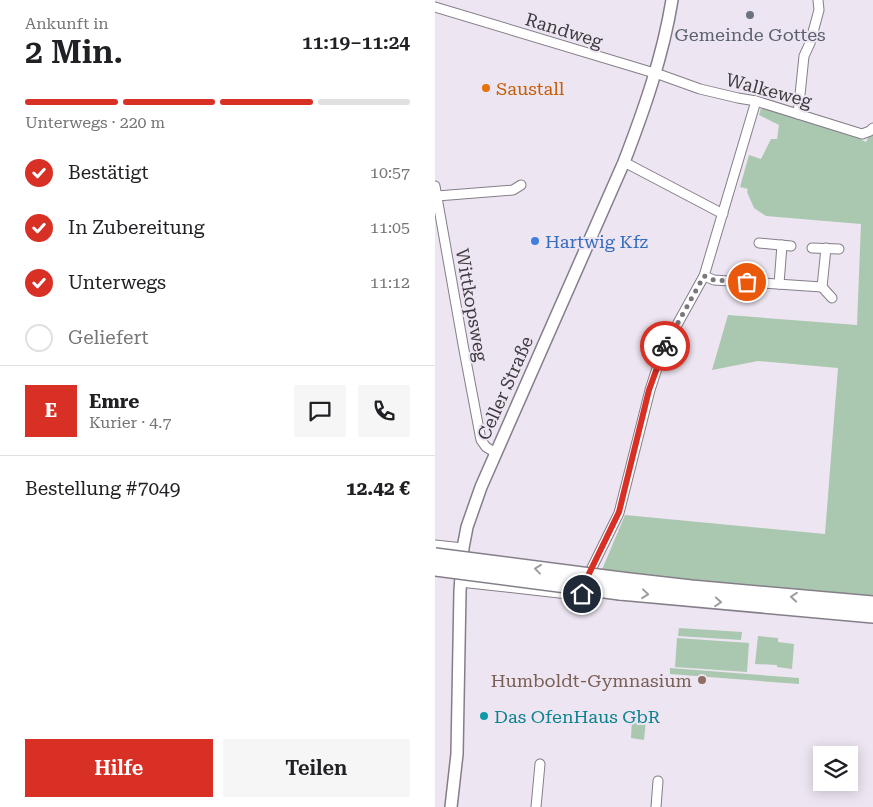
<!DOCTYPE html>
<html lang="de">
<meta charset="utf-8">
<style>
:root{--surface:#fff;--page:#f6f6f6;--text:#202124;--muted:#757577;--line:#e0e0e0;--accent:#d93025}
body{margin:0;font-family:"Roboto Serif",serif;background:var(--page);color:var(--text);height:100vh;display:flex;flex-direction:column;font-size:19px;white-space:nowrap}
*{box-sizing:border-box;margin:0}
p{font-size:16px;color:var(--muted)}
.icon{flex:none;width:28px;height:28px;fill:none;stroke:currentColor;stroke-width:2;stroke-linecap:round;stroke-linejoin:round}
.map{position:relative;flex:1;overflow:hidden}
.side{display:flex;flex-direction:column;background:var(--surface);width:435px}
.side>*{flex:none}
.buttons{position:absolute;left:378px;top:746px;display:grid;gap:10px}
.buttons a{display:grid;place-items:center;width:45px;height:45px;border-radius:0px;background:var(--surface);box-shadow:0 2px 12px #0003;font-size:25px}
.pin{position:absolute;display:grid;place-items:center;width:42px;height:42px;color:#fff;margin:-21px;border:2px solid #fff;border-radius:50%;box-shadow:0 1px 5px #0007}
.courier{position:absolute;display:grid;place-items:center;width:50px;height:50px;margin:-25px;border:4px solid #d93025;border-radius:50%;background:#fff;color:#222;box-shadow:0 1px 6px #0007}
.overview em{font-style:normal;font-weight:600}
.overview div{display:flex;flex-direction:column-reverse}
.overview{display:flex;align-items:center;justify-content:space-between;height:85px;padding:0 25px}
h1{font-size:32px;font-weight:600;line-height:38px}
.bar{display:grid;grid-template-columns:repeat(4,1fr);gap:8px 5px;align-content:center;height:60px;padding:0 25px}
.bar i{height:6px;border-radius:4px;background:var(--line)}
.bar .current{background:var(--accent)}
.bar p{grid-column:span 4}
.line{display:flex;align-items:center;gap:12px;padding:0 25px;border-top:1px solid var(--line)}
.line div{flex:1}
.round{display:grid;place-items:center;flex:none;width:52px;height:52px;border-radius:0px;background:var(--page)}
ol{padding:0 25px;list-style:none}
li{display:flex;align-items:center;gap:15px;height:55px}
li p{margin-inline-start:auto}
li .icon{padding:5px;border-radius:50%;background:var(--accent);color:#fff;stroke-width:4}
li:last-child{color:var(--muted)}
li i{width:28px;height:28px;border:2px solid var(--line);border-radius:50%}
.button{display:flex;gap:10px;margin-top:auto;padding:10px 25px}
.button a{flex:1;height:58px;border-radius:0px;background:var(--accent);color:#fff;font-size:20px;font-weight:600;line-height:58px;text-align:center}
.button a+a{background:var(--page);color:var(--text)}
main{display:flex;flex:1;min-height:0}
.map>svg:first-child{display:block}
.green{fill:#aac7b0}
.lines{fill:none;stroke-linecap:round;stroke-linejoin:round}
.minor-casing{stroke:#857e89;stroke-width:11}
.tertiary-casing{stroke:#857e89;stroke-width:14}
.trunk-casing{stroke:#857e89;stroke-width:18}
.minor{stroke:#fff;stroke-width:9}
.tertiary{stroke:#fff;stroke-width:11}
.trunk{stroke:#fff;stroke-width:15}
.trunk-bridge-casing{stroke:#857e89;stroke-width:18;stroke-linecap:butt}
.trunk-bridge{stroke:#fff;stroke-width:15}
.oneway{stroke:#9e9c9f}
.done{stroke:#7b767d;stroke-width:5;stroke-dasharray:0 9}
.route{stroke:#d93025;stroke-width:6}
.worship-dot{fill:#6b7280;stroke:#ede5f1;stroke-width:2}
.food-dot{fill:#e8710a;stroke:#ede5f1;stroke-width:2}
.shop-dot{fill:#3f7fe0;stroke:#ede5f1;stroke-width:2}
.education-dot{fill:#8d6e63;stroke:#ede5f1;stroke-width:2}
.culture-dot{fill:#0f9aa8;stroke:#ede5f1;stroke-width:2}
.labels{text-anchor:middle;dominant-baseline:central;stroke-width:4;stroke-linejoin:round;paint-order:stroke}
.street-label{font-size:18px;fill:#3d3a3f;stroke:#ede5f1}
.worship-label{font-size:18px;fill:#5b616d;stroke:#ede5f1}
.food-label{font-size:18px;fill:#c56008;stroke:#ede5f1;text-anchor:start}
.shop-label{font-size:18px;fill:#366cbe;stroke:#ede5f1;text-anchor:start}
.education-label{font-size:18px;fill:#785e54;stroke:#ede5f1;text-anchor:end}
.culture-label{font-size:18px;fill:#0d838f;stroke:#ede5f1;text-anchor:start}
</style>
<main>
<section class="side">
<div class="overview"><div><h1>2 Min.</h1><p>Ankunft in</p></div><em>11:19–11:24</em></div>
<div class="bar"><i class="current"></i><i class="current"></i><i class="current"></i><i></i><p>Unterwegs · 220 m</p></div>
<ol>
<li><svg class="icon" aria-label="check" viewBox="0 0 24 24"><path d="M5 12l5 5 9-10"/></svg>Bestätigt<p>10:57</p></li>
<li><svg class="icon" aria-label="check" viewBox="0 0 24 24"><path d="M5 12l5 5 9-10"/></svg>In Zubereitung<p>11:05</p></li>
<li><svg class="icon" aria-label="check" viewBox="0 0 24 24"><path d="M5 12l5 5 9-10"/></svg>Unterwegs<p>11:12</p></li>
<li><i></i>Geliefert</li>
</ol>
<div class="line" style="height:90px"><b class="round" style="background:var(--accent);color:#fff">E</b><div><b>Emre</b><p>Kurier · 4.7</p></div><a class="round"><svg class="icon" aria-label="chat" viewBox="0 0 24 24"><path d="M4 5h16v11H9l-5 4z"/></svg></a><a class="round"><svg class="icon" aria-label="phone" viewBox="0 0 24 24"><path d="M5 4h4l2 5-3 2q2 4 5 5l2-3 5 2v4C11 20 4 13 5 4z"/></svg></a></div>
<div class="line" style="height:65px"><div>Bestellung #7049</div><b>12.42 €</b></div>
<div class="button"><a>Hilfe</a><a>Teilen</a></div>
</section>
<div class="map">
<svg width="438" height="807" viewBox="0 0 438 807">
<rect width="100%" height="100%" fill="#ede5f1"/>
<!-- green -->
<g class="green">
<path d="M326,108L384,125L423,138L431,142L438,128V597L166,572L190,515L390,534L403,368L323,361L277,370L293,315L422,325L426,224L331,216L319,208L312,192L313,189L305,187L314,155L326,159L336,139H342L344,125L324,115Z"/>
<path d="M244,628L307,632L306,640L243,636Z"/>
<path d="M323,636L343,638V642L359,644L357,669L342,667V665L320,664Z"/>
<path d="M242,638L314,643L312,672L240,667Z"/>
<path d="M235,668L364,678V684L235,674Z"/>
<path d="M197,718L211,720L209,740L196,738Z"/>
</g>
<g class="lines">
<defs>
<g id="minor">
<path d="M0,7L226,75L265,89L303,98L321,101L427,134L435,131L438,128"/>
<path d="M363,114L369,56L375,43L384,10L383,0"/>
<path d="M189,162L288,214"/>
<path d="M0,186L29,350L46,440L51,447L61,453"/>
<path d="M2,196L78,190L86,185"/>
<path d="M324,243L356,246"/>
<path d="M377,248L404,249"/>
<path d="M391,248L387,287L397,298"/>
<path d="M269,276L279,280L387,287"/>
<path d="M344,284L347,245"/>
<path d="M0,545L28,548"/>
<path d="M25,582L133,594H147L148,586L184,513L215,390L228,350L269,276L321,101"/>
<path d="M101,807L105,764"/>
<path d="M221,807L223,781"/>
</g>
<path id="tertiary" d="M16,807L22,754L25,591L28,548L32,527L46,487L189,162C209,110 228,56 237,0"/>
<g id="trunk">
<path d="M186,580L256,588L438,604"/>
<path d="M185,592L438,615"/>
</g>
</defs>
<!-- minor casing -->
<use href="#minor" class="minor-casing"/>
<!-- tertiary casing -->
<use href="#tertiary" class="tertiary-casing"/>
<!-- trunk casing -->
<use href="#trunk" class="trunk-casing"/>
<!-- minor -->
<use href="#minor" class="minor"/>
<!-- tertiary -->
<use href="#tertiary" class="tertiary"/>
<!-- trunk -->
<use href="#trunk" class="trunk"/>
<defs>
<g id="trunk-bridge">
<path d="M0,556L186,580"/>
<path d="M0,568L185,592"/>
</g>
</defs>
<!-- trunk-bridge casing -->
<use href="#trunk-bridge" class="trunk-bridge-casing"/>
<!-- trunk-bridge -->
<use href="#trunk-bridge" class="trunk-bridge"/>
</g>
<!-- one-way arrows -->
<defs><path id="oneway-chevron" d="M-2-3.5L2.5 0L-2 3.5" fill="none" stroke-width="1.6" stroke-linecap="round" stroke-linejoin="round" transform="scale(1.25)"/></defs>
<g class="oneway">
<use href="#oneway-chevron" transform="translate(103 569) rotate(-173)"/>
<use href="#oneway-chevron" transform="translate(210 594) rotate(6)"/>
<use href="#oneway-chevron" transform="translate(359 597) rotate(-175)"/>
<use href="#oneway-chevron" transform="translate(283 602) rotate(5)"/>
</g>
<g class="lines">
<!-- done -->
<path class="done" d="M230,346L269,276L279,280L312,282"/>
<!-- route -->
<path class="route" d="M147,594L148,586L184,512L214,390L230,346"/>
</g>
<!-- markers -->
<circle class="worship-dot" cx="315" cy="15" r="5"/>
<circle class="food-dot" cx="51" cy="88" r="5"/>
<circle class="shop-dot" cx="100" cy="241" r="5"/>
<circle class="education-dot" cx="267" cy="680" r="5"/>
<circle class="culture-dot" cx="49" cy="716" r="5"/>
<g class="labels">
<!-- street labels -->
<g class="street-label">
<text transform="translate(129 30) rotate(17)">Randweg</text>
<text transform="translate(334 90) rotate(15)">Walkeweg</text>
<text transform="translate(37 305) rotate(80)">Wittkopsweg</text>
<text transform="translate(70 388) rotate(-66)">Celler Straße</text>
</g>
<!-- worship labels -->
<g class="worship-label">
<text x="315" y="34">Gemeinde Gottes</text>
</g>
<!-- food labels -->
<g class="food-label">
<text x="61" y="88">Saustall</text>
</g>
<!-- shop labels -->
<g class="shop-label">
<text x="110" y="241">Hartwig Kfz</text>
</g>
<!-- education labels -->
<g class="education-label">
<text x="257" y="680">Humboldt-Gymnasium</text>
</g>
<!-- culture labels -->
<g class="culture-label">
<text x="59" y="716">Das OfenHaus GbR</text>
</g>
</g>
</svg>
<div class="buttons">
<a><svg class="icon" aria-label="layers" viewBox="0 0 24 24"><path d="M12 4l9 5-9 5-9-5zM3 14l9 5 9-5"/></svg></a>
</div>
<div class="pin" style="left:312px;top:282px;background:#ea580c"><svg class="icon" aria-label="bag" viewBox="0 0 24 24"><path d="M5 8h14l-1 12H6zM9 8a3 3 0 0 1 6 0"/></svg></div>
<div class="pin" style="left:147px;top:594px;background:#1f2937"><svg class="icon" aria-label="home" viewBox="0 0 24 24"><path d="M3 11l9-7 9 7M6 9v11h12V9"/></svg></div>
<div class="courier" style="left:230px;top:346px"><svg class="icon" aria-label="bike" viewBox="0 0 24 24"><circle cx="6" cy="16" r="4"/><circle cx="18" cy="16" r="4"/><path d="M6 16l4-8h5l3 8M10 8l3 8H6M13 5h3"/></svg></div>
</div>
</main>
